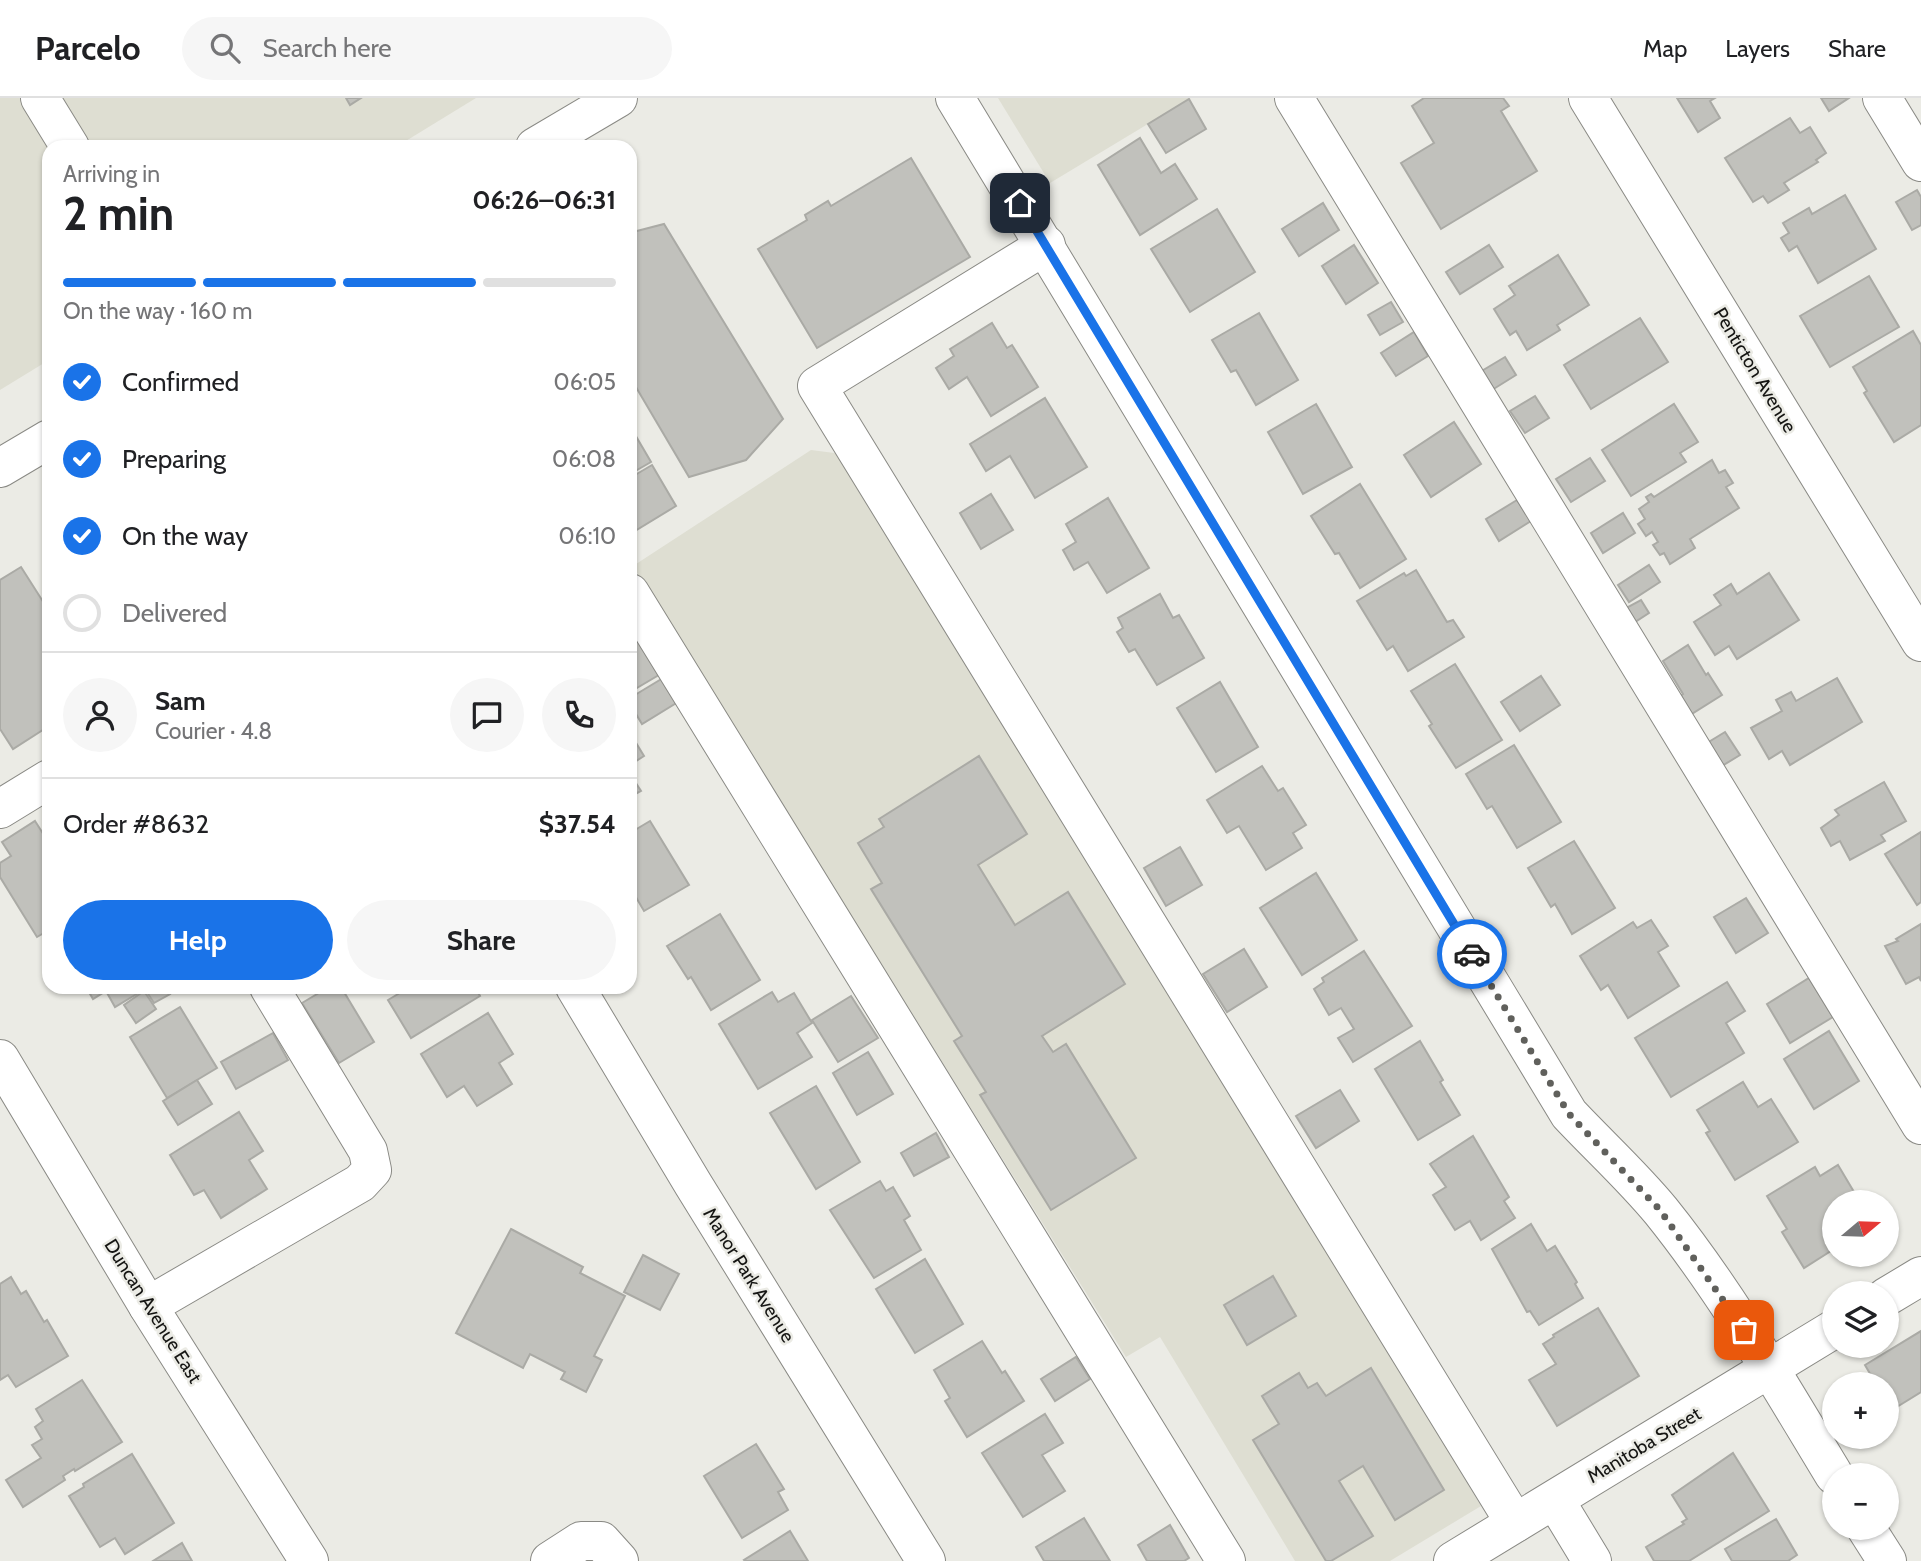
<!DOCTYPE html>
<meta charset="utf-8">
<style>
:root{--surface:#fff;--page:#f6f6f6;--text:#202124;--muted:#757577;--line:#e0e0e0;--accent:#1a73e8}
body{margin:0;font-family:Cabin,sans-serif;background:var(--page);color:var(--text);height:100vh;display:flex;flex-direction:column;font-size:26px;white-space:nowrap}
*{box-sizing:border-box;margin:0}
p{font-size:23px;color:var(--muted)}
.icon{flex:none;width:38px;height:38px;fill:none;stroke:currentColor;stroke-width:2;stroke-linecap:round;stroke-linejoin:round}
.map{position:relative;flex:1;overflow:hidden}
.sheet{position:absolute;left:42px;top:42px;width:595px;height:854px;display:flex;flex-direction:column;background:var(--surface);border-radius:21px;box-shadow:0 2px 5px #0004}
.sheet>*{flex:none}
.needle{width:46px;rotate:71deg}
.fabs{position:absolute;left:1822px;top:1092px;display:grid;gap:14px}
.fabs a{display:grid;place-items:center;width:77px;height:77px;border-radius:50%;background:var(--surface);box-shadow:0 2px 5px #0004;font-size:35px}
.pin{position:absolute;display:grid;place-items:center;width:60px;height:60px;color:#fff;margin:-30px;border-radius:14px;box-shadow:0 4px 10px #0006}
.courier{position:absolute;display:grid;place-items:center;width:70px;height:70px;margin:-35px;border:5px solid #1a73e8;border-radius:50%;background:#fff;color:#222;box-shadow:0 2px 9px #0007}
.overview em{font-style:normal;font-weight:700}
.overview div{display:flex;flex-direction:column-reverse}
.overview{display:flex;align-items:center;justify-content:space-between;height:119px;padding:0 21px}
h1{font-size:46px;font-weight:700;line-height:52px}
.bar{display:grid;grid-template-columns:repeat(4,1fr);gap:10px 7px;align-content:center;height:84px;padding:0 21px}
.bar i{height:9px;border-radius:5px;background:var(--line)}
.bar .on{background:var(--accent)}
.bar p{grid-column:span 4}
.line{display:flex;align-items:center;gap:18px;padding:0 21px;border-top:2px solid var(--line)}
.line div{flex:1}
.round{display:grid;place-items:center;flex:none;width:74px;height:74px;border-radius:37px;background:var(--page)}
ol{padding:0 21px;list-style:none}
li{display:flex;align-items:center;gap:21px;height:77px}
li p{margin-inline-start:auto}
li .icon{padding:7px;border-radius:50%;background:var(--accent);color:#fff;stroke-width:4}
li:last-child{color:var(--muted)}
li i{width:38px;height:38px;border:4px solid var(--line);border-radius:50%}
.cta{display:flex;gap:14px;margin-top:auto;padding:14px 21px}
.cta a{flex:1;height:80px;border-radius:42px;background:var(--accent);color:#fff;font-size:28px;font-weight:700;line-height:80px;text-align:center}
.cta a+a{background:var(--page);color:var(--text)}
header{display:flex;align-items:center;gap:42px;box-sizing:border-box;height:98px;padding:0 35px;background:var(--surface);border-bottom:2px solid var(--line)}
header strong{font-size:33px}
nav{display:flex;gap:38px;margin-inline-start:auto;font-size:24px}
.search{width:490px;height:63px;background:var(--page);display:flex;align-items:center;gap:18px;box-sizing:border-box;padding:0 24px;border-radius:38px;color:var(--muted);font-size:26px}
.map>svg:first-child{display:block}
.built{fill:#deded2}
.building{fill:#c1c1bc;stroke:#aaaaa5;stroke-width:2}
.lines{fill:none;stroke-linecap:round;stroke-linejoin:round}
.minor-casing{stroke:#8a8a85;stroke-width:40}
.major-casing{stroke:#8a8a85;stroke-width:40}
.minor{stroke:#fff;stroke-width:38}
.major{stroke:#fff;stroke-width:38}
.done{stroke:#60605c;stroke-width:7;stroke-dasharray:0 12.6}
.route{stroke:#1a73e8;stroke-width:9}
.labels{text-anchor:middle;dominant-baseline:central;stroke-width:5;stroke-linejoin:round;paint-order:stroke}
.street-label{font-size:19px;fill:#151513;stroke:#ebebe5}
</style>
<header>
<strong>Parcelo</strong>
<div class="search"><svg class="icon" aria-label="search" viewBox="0 0 24 24"><circle cx="10" cy="10" r="6"/><path d="M15 15l6 6"/></svg>Search here</div>
<nav><a>Map</a><a>Layers</a><a>Share</a></nav>
</header>
<div class="map">
<svg width="1921" height="1463" viewBox="0 0 1921 1463">
<rect width="100%" height="100%" fill="#ebebe5"/>
<!-- built -->
<g class="built">
<path d="M0,0H476L396,49H49V262L0,292Z"/>
<path d="M998,0H1191L1050,85Z"/>
<path d="M811,352L842,356L1322,1142L1481,1408L1390,1463H1295L1160,1239L1126,1259L633,468Z"/>
</g>
<!-- building -->
<g class="building">
<path d="M346,0H361L350,7Z"/>
<path d="M1424,0H1503L1509,8L1501,13L1537,73L1441,131L1401,65L1434,45L1412,8Z"/>
<path d="M1677,0H1715L1710,3L1720,20L1698,34Z"/>
<path d="M1821,0H1849L1829,13Z"/>
<path d="M1189,1L1206,31L1166,55L1148,26Z"/>
<path d="M1790,20L1800,35L1810,29L1826,55L1816,62L1818,64L1784,85L1789,92L1768,105L1763,98L1753,104L1725,60Z"/>
<path d="M1140,40L1161,75L1175,66L1197,101L1140,137L1098,67Z"/>
<path d="M911,60L970,159L817,250L758,151L807,122L805,117L828,103L831,108Z"/>
<path d="M1917,92L1921,99V127L1912,132L1896,104Z"/>
<path d="M1845,97L1876,151L1818,185L1797,148L1789,153L1781,140L1789,135L1783,125L1809,110L1812,116Z"/>
<path d="M1323,105L1339,132L1299,158L1282,131Z"/>
<path d="M1217,111L1255,174L1190,214L1151,151Z"/>
<path d="M630,124L633,134L664,126L783,321L746,362L689,379L630,279Z"/>
<path d="M1354,147L1378,185L1346,206L1322,168Z"/>
<path d="M1489,147L1503,169L1460,196L1446,174Z"/>
<path d="M1558,157L1589,207L1557,227L1560,232L1527,252L1516,233L1510,237L1494,211L1515,197L1509,188Z"/>
<path d="M1869,178L1899,229L1830,269L1800,218Z"/>
<path d="M1391,204L1403,224L1380,237L1368,217Z"/>
<path d="M1259,215L1298,282L1256,307L1236,272L1231,274L1212,242Z"/>
<path d="M1640,220L1668,264L1591,311L1564,267Z"/>
<path d="M992,225L1007,250L1012,247L1038,289L991,318L967,279L949,291L936,270L954,258L950,251Z"/>
<path d="M1913,233L1921,247V327L1894,344L1864,295L1867,293L1853,269Z"/>
<path d="M1414,234L1428,258L1396,278L1381,255Z"/>
<path d="M1505,259L1516,277L1492,292L1480,274Z"/>
<path d="M1535,298L1549,320L1525,335L1510,313Z"/>
<path d="M1045,300L1087,369L1035,400L1010,358L986,373L970,346Z"/>
<path d="M1316,306L1352,369L1303,396L1268,334Z"/>
<path d="M1674,306L1698,344L1680,355L1686,364L1631,398L1602,352Z"/>
<path d="M1454,324L1481,366L1431,399L1404,357Z"/>
<path d="M630,328L651,364L630,376Z"/>
<path d="M1590,360L1605,383L1571,404L1556,381Z"/>
<path d="M1712,362L1719,375L1725,372L1733,385L1726,389L1739,410L1690,441L1695,450L1670,466L1664,455L1660,457L1653,447L1658,444L1652,434L1646,438L1638,426L1645,421L1639,411L1649,404L1646,399L1651,396L1654,399Z"/>
<path d="M652,367L676,408L630,436V380Z"/>
<path d="M1360,386L1406,461L1360,490L1339,455L1335,456L1311,418Z"/>
<path d="M991,396L1013,432L981,451L960,415Z"/>
<path d="M1108,400L1149,470L1107,495L1088,464L1074,472L1063,452L1076,444L1066,426Z"/>
<path d="M1517,402L1531,423L1499,443L1486,421Z"/>
<path d="M1623,415L1635,435L1603,455L1591,435Z"/>
<path d="M1649,467L1660,484L1629,504L1618,487Z"/>
<path d="M21,469L49,513V628L13,651L0,631V482Z"/>
<path d="M1416,472L1447,524L1453,522L1464,539L1408,573L1393,548L1387,552L1357,503L1404,475L1406,478Z"/>
<path d="M1769,475L1799,522L1737,561L1729,548L1715,557L1694,524L1721,507L1714,497L1731,486L1737,496Z"/>
<path d="M1160,496L1173,520L1179,517L1204,560L1157,587L1135,551L1129,554L1117,534L1123,530L1118,520Z"/>
<path d="M1641,502L1649,515L1635,524L1626,510Z"/>
<path d="M642,538L664,574L630,594V545Z"/>
<path d="M1688,547L1706,577L1708,575L1722,597L1690,617L1679,599L1683,596L1663,563Z"/>
<path d="M1455,566L1502,642L1456,670L1429,628L1432,626L1411,593Z"/>
<path d="M1541,578L1560,607L1520,633L1501,604Z"/>
<path d="M663,580L678,604L642,626L630,606V600Z"/>
<path d="M1837,580L1862,624L1790,667L1782,653L1769,661L1751,630L1782,613L1776,602L1791,594L1796,603Z"/>
<path d="M1220,584L1258,649L1216,674L1177,610Z"/>
<path d="M1725,634L1740,657L1722,668L1707,645Z"/>
<path d="M630,635L644,658L630,667Z"/>
<path d="M1514,647L1561,724L1517,750L1492,708L1487,711L1466,676Z"/>
<path d="M979,658L1027,736L978,767L1015,827L1068,794L1125,886L1042,938L1053,954L1066,946L1136,1060L1051,1112L980,997L986,994L954,943L962,938L871,791L882,785L858,745L884,729L879,721Z"/>
<path d="M1262,668L1278,693L1283,690L1306,727L1293,735L1302,750L1266,772L1239,728L1227,735L1207,702Z"/>
<path d="M630,676L641,693L630,699Z"/>
<path d="M1884,684L1906,723L1881,737L1885,743L1850,762L1840,743L1831,748L1821,730L1839,717L1835,712Z"/>
<path d="M35,723L49,745V832L37,839L0,779V765L11,758L2,744Z"/>
<path d="M650,723L689,787L644,813L630,789V735Z"/>
<path d="M1921,734V804L1917,807L1885,756Z"/>
<path d="M1574,743L1615,810L1572,836L1555,806L1551,809L1528,770Z"/>
<path d="M1180,749L1202,787L1166,808L1144,770Z"/>
<path d="M1316,775L1357,842L1302,877L1260,810Z"/>
<path d="M1746,800L1768,835L1736,855L1714,819Z"/>
<path d="M720,816L760,882L711,912L691,879L688,881L667,848Z"/>
<path d="M1651,822L1668,848L1658,854L1679,888L1628,920L1608,887L1601,892L1580,858L1633,824L1637,830Z"/>
<path d="M1921,826V883L1919,879L1906,886L1885,848L1898,843L1896,841Z"/>
<path d="M1244,851L1267,889L1227,914L1203,876Z"/>
<path d="M1364,853L1412,928L1353,964L1338,940L1354,931L1341,910L1329,917L1314,891L1324,884L1322,880Z"/>
<path d="M1809,880L1833,919L1790,945L1767,906Z"/>
<path d="M1727,884L1745,913L1726,925L1744,955L1671,999L1635,940Z"/>
<path d="M86,889H166L170,896L154,905L145,891L115,909L106,893L93,901Z"/>
<path d="M329,889H341L374,944L339,965L302,905Z"/>
<path d="M410,889H475L480,898L411,940L388,902Z"/>
<path d="M144,893L156,911L136,925L124,907Z"/>
<path d="M772,894L778,904L794,895L812,925L797,935L812,959L758,991L719,926Z"/>
<path d="M851,898L878,940L838,964L812,922Z"/>
<path d="M180,909L217,970L167,1000L130,939Z"/>
<path d="M488,915L513,956L499,965L512,986L477,1008L464,988L447,999L421,956Z"/>
<path d="M1829,933L1859,983L1814,1011L1784,961Z"/>
<path d="M273,935L288,962L236,991L221,964Z"/>
<path d="M1420,943L1443,982L1440,984L1460,1017L1418,1042L1375,971Z"/>
<path d="M868,954L893,996L857,1017L833,975Z"/>
<path d="M197,982L212,1006L178,1027L163,1003Z"/>
<path d="M1743,984L1758,1009L1771,1001L1798,1044L1735,1082L1706,1035L1710,1033L1697,1012Z"/>
<path d="M816,988L860,1064L816,1091L770,1015Z"/>
<path d="M1340,992L1359,1023L1316,1050L1296,1018Z"/>
<path d="M239,1014L263,1053L249,1062L267,1091L221,1120L204,1092L194,1097L170,1057Z"/>
<path d="M936,1035L949,1059L914,1078L901,1055Z"/>
<path d="M1473,1038L1509,1099L1504,1103L1515,1120L1481,1142L1470,1123L1455,1132L1433,1097L1446,1089L1430,1066Z"/>
<path d="M1838,1067L1860,1104H1834V1151L1804,1170L1782,1134L1787,1131L1767,1098L1815,1069L1820,1078Z"/>
<path d="M880,1083L886,1093L893,1089L910,1118L904,1122L921,1152L874,1180L830,1112Z"/>
<path d="M1531,1126L1547,1153L1555,1148L1577,1184L1575,1186L1583,1200L1539,1227L1530,1213L1527,1214L1492,1151Z"/>
<path d="M511,1131L583,1169L580,1175L625,1198L594,1258L602,1262L586,1294L561,1281L565,1274L530,1256L523,1270L456,1235Z"/>
<path d="M643,1157L679,1176L660,1212L624,1194Z"/>
<path d="M925,1161L963,1226L915,1255L876,1191Z"/>
<path d="M1273,1178L1296,1218L1247,1247L1224,1207Z"/>
<path d="M11,1179L21,1196L26,1193L44,1224L47,1222L68,1258L16,1289L8,1277L0,1282V1186Z"/>
<path d="M1598,1210L1639,1278L1557,1328L1529,1282L1556,1266L1543,1246L1554,1239L1553,1237Z"/>
<path d="M1921,1233V1294L1892,1312L1886,1303V1286H1876L1865,1267Z"/>
<path d="M982,1243L1002,1275L1005,1273L1024,1303L967,1339L945,1303L950,1300L934,1272Z"/>
<path d="M1076,1259L1090,1281L1055,1303L1041,1281Z"/>
<path d="M1371,1270L1444,1392L1395,1422L1363,1368L1339,1383L1373,1438L1331,1463H1326L1253,1342L1279,1326L1262,1298L1299,1275L1308,1290L1317,1285L1326,1298Z"/>
<path d="M82,1282L122,1344L75,1373L74,1371L63,1378L65,1382L23,1409L6,1382L41,1360L32,1347L42,1341L35,1329L43,1323L36,1311Z"/>
<path d="M1045,1316L1063,1345L1042,1357L1065,1393L1023,1419L982,1355Z"/>
<path d="M756,1346L784,1391L778,1394L788,1412L742,1440L704,1378Z"/>
<path d="M1733,1355L1769,1413L1689,1463H1654L1646,1449L1684,1426L1682,1424L1687,1421L1672,1397Z"/>
<path d="M132,1356L174,1425L125,1456L115,1440L100,1449L69,1398L84,1389L83,1386Z"/>
<path d="M1084,1420L1110,1463H1044L1036,1449Z"/>
<path d="M1776,1421L1797,1457L1788,1463H1732L1725,1451Z"/>
<path d="M1170,1427L1189,1460L1184,1463H1147L1138,1447Z"/>
<path d="M790,1433L808,1463H745L744,1462Z"/>
<path d="M182,1445L192,1463H153Z"/>
</g>
<g class="lines">
<defs>
<g id="minor">
<path d="M40,0L70,49"/>
<path d="M955,0L1569,1016C1599,1048 1633,1079 1661,1113C1727,1195 1780,1288 1834,1377"/>
<path d="M1294,0L1921,1027"/>
<path d="M1588,0L1921,544"/>
<path d="M1882,0L1921,64"/>
<path d="M1046,147L817,288L1515,1425"/>
<path d="M630,495L1226,1463"/>
<path d="M0,711L49,681"/>
<path d="M575,889L693,1086L926,1463"/>
<path d="M0,961L148,1208L309,1463"/>
<path d="M1886,1199L1921,1178"/>
<path d="M148,1208L360,1085L372,1072L368,1053L269,889"/>
<path d="M1555,1402L1592,1463"/>
<path d="M1866,1430L1887,1463"/>
<path d="M550,1463L581,1443H601L619,1463"/>
<path d="M1453,1463L1834,1231"/>
</g>
<g id="major">
<path d="M535,49L618,0"/>
<path d="M0,370L49,341"/>
</g>
</defs>
<!-- minor casing -->
<use href="#minor" class="minor-casing"/>
<!-- major casing -->
<use href="#major" class="major-casing"/>
<!-- minor -->
<use href="#minor" class="minor"/>
<!-- major -->
<use href="#major" class="major"/>
</g>
<g class="lines">
<!-- done -->
<path class="done" d="M1472,856L1569,1016L1660,1112L1744,1232"/>
<!-- route -->
<path class="route" d="M1020,105L1472,856"/>
</g>
<g class="labels">
<!-- street labels -->
<g class="street-label">
<text transform="translate(1755 272) rotate(59)">Penticton Avenue</text>
<text transform="translate(749 1177) rotate(58)">Manor Park Avenue</text>
<text transform="translate(153 1213) rotate(58)">Duncan Avenue East</text>
<text transform="translate(1644 1347) rotate(-31)">Manitoba Street</text>
</g>
</g>
</svg>
<div class="fabs">
<a><svg class="needle" viewBox="-14 -14 28 28"><path d="M0-13l5 13h-10z" fill="#e53935"/><path d="M0 13l5-13h-10z" fill="#757577"/></svg></a>
<a><svg class="icon" aria-label="layers" viewBox="0 0 24 24"><path d="M12 4l9 5-9 5-9-5zM3 14l9 5 9-5"/></svg></a>
<a>+</a>
<a>−</a>
</div>
<div class="pin" style="left:1744px;top:1232px;background:#ea580c"><svg class="icon" aria-label="bag" viewBox="0 0 24 24"><path d="M5 8h14l-1 12H6zM9 8a3 3 0 0 1 6 0"/></svg></div>
<div class="pin" style="left:1020px;top:105px;background:#1f2937"><svg class="icon" aria-label="home" viewBox="0 0 24 24"><path d="M3 11l9-7 9 7M6 9v11h12V9"/></svg></div>
<div class="courier" style="left:1472px;top:856px"><svg class="icon" aria-label="car" viewBox="0 0 24 24"><path d="M5 17H2v-5l4-1 3-4h7l3 4 3 1v5h-3M9 17h6M6 11h13"/><circle cx="7" cy="17" r="2"/><circle cx="17" cy="17" r="2"/></svg></div>
<section class="sheet">
<div class="overview"><div><h1>2 min</h1><p>Arriving in</p></div><em>06:26–06:31</em></div>
<div class="bar"><i class="on"></i><i class="on"></i><i class="on"></i><i></i><p>On the way · 160 m</p></div>
<ol>
<li><svg class="icon" aria-label="check" viewBox="0 0 24 24"><path d="M5 12l5 5 9-10"/></svg>Confirmed<p>06:05</p></li>
<li><svg class="icon" aria-label="check" viewBox="0 0 24 24"><path d="M5 12l5 5 9-10"/></svg>Preparing<p>06:08</p></li>
<li><svg class="icon" aria-label="check" viewBox="0 0 24 24"><path d="M5 12l5 5 9-10"/></svg>On the way<p>06:10</p></li>
<li><i></i>Delivered</li>
</ol>
<div class="line" style="height:126px"><a class="round"><svg class="icon" aria-label="person" viewBox="0 0 24 24"><circle cx="12" cy="8" r="4"/><path d="M4 21q1-7 8-7t8 7"/></svg></a><div><b>Sam</b><p>Courier · 4.8</p></div><a class="round"><svg class="icon" aria-label="chat" viewBox="0 0 24 24"><path d="M4 5h16v11H9l-5 4z"/></svg></a><a class="round"><svg class="icon" aria-label="phone" viewBox="0 0 24 24"><path d="M5 4h4l2 5-3 2q2 4 5 5l2-3 5 2v4C11 20 4 13 5 4z"/></svg></a></div>
<div class="line" style="height:91px"><div>Order #8632</div><b>$37.54</b></div>
<div class="cta"><a>Help</a><a>Share</a></div>
</section>
</div>
